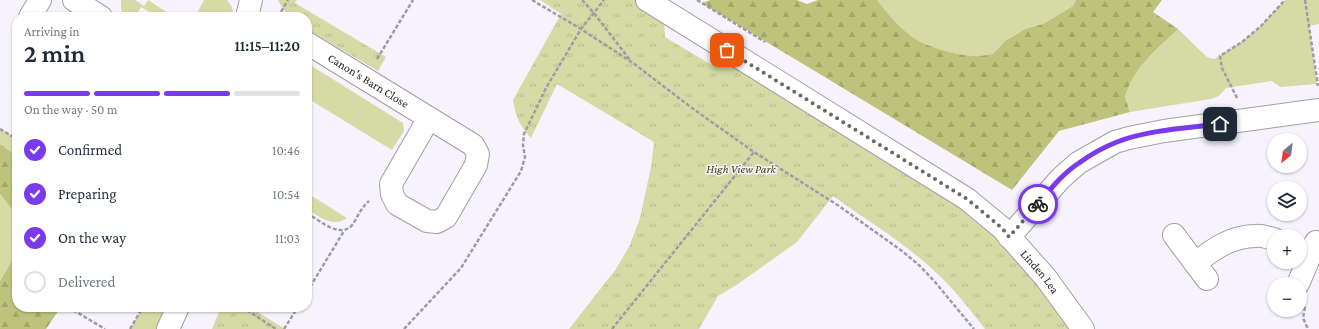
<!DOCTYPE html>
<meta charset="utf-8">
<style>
:root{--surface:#fff;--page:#f2f2f3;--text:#1f2937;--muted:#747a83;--line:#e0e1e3;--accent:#7c3aed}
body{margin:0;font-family:"Crimson Pro",serif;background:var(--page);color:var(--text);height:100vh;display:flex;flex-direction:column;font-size:15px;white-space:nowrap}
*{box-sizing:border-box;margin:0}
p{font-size:13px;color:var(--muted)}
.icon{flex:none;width:22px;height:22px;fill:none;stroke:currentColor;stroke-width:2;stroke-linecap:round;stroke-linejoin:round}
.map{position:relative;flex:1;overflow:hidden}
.side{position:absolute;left:12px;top:12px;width:300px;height:300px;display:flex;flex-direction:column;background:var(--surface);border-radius:16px;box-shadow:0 1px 3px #0004}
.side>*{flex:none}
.needle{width:26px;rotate:209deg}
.controls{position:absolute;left:1267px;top:133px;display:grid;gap:8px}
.controls a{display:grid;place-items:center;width:40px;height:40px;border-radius:50%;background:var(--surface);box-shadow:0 1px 3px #0004;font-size:20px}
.pin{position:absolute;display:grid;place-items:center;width:34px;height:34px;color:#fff;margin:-17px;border-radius:8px;box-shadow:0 2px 6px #0006}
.courier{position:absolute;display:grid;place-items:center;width:40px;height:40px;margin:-20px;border:3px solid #7c3aed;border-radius:50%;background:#fff;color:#222;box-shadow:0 1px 5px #0007}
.headline em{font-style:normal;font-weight:600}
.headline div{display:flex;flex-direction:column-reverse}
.headline{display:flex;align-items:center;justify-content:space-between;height:68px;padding:0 12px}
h1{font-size:26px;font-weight:600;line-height:30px}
.bar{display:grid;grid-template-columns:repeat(4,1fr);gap:6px 4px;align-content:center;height:48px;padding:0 12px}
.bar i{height:5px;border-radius:3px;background:var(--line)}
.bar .on{background:var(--accent)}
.bar p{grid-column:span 4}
ol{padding:0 12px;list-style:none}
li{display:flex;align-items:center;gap:12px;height:44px}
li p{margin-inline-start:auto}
li .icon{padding:4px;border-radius:50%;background:var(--accent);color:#fff;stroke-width:4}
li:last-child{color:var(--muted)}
li i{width:22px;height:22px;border:2px solid var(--line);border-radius:50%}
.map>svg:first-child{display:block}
.grass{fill:#d6dba5}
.forest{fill:url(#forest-firs)}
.park{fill:url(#park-tufts)}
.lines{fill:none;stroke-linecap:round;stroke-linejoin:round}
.minor-casing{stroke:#a19ea9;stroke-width:24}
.path{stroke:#9e9ca4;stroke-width:2.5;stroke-dasharray:4 2;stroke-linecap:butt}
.minor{stroke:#fff;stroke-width:22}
.done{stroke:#6a686e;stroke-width:4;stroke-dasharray:0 7.2}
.route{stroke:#7c3aed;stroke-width:5}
.labels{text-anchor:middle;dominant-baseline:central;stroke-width:3;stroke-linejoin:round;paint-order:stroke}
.street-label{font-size:12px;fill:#1e1d21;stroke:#f6f3fe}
.park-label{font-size:12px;font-style:italic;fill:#3e4106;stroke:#f6f3fe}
</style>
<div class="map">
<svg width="1319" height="329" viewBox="0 0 1319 329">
<defs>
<pattern id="forest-firs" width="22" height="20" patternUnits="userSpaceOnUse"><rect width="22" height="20" fill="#bdc37a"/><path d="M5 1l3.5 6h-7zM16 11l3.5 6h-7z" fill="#a2a769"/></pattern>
<pattern id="park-tufts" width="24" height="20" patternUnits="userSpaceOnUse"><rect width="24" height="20" fill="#d6dba5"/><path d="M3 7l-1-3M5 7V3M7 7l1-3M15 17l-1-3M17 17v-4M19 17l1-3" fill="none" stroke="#b7bc8e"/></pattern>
</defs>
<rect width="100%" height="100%" fill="#f6f3fe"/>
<!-- grass -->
<g class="grass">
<path d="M121,0H135L144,6L148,0L174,17H158L141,7L135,17H124L121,9Z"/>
<path d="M204,0H227L232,7L234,17H195Z"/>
<path d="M877,0H1076L1073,6L1043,24L1025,29L1005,41L993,54C986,55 980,56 974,56C960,56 929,47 917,40C901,30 888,14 877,0Z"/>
<path d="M1285,0H1319V24L1309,26L1317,84L1280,87L1272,81L1226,88L1219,96L1211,99L1130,112L1125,97C1133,68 1157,49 1178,29L1207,57L1214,59L1242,42L1261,26Z"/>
<path d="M307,63L403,123L404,131L392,150L307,98Z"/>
<path d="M0,129L17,139V156L0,144Z"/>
<path d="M307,193L347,218C334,228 319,217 307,209Z"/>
<path d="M0,194L15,213L17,221V252L0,281Z"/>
<path d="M143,307H167L157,329H130Z"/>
</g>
<!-- forest -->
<g class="forest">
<path d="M710,0H797L807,4L818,0H877C888,14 901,30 917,40C929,47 960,56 974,56C980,56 986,55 993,54L1005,41L1025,29L1043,24L1073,6L1076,0H1162L1153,12L1178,29C1157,49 1133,68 1125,97L1130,112L1059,131L1012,190L702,3Z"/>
<path d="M0,144L17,156V221L15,213L0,194Z"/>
<path d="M17,247V307H61L46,329H0V281L17,252Z"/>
</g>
<!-- park -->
<g class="park">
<path d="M278,0H297L295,3L386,57L378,71L307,29V17H290L281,6Z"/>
<path d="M540,0H636L664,17L665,37L715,67L736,61L822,114L993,229L1075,329H985C968,307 951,285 930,267C900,240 865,219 833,196L797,242L738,284L718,296L699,329H569L616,269L630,245L640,218L651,167L654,142L557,84L531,138C519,124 516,118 513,100L561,14Z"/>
<path d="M221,307H250L285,329H212Z"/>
</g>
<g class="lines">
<defs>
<g id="minor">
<path d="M74,0L101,17"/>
<path id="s1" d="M647,0L967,199L1002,228L1046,278L1083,329"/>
<path d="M30,17L40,0"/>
<path d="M247,17L251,0"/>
<path id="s2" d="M307,43L473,145L478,154L476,165L446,217L437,222L427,221L397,204L392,194L391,184L429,118"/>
<path d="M1174,235L1207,279"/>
<path d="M1009,237L1060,179L1078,163L1115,142L1129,138L1164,131L1319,110"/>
<path d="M1195,263C1214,249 1231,236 1256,236C1262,235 1268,238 1274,239"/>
<path d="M1298,284L1316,242"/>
<path d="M168,329L178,307"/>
</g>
</defs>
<!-- minor casing -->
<use href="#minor" class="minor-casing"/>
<!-- path -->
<g class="path">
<path d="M532,0L581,29L633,63L692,108L754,152L839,206L902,251L920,266L935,282L974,329"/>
<path d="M582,0L593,12L630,60"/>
<path d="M697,0L765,42"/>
<path d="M1305,0L1318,86"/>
<path d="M278,17L288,0"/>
<path d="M377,59L413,0"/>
<path d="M1237,98L1222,68L1220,56L1242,42L1261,26L1285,0"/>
<path d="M0,129L17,139"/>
<path d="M307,213C319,220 341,240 353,224C358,216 361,208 369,201"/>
<path d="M307,292L344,231"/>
<path d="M68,307L105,329"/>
<path d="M242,307L276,329"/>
<path d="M1305,307L1303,318L1308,329"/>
<path d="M130,329L143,307"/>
<path d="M284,329L298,307"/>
<path d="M404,329L461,268L521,171L525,157L523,145L524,134L546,88L581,29L604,0"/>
<path d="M612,329L754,152"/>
</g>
<!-- minor -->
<use href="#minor" class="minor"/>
</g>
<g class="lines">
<!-- done -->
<path class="done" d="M727,50L967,199L1002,228L1009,237L1038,204"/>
<!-- route -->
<path class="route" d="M1038,204C1050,190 1063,173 1079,163C1090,155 1104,147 1117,142C1147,130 1187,128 1220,124"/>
</g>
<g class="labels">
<!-- street labels -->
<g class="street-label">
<text stroke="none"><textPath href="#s2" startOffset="72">Canon's Barn Close</textPath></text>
<text stroke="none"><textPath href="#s1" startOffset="480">Linden Lea</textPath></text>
</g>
<!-- park labels -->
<g class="park-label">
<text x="741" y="169">High View Park</text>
</g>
</g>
</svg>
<div class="controls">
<a><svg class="needle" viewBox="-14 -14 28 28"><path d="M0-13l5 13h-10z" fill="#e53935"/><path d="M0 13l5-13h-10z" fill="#747a83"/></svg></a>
<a><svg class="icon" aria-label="layers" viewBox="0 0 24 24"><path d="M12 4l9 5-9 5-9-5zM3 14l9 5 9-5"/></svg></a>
<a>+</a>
<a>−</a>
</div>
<div class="pin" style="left:727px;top:50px;background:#ea580c"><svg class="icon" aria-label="bag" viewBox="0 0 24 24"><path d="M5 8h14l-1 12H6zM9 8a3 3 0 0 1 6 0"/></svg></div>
<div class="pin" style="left:1220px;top:124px;background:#1f2937"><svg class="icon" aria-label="home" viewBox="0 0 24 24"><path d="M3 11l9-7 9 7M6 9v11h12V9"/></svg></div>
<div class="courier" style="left:1038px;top:204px"><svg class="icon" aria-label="bike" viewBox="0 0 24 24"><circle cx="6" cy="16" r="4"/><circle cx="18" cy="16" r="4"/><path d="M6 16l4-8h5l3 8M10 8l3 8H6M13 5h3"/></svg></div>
<section class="side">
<div class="headline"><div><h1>2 min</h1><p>Arriving in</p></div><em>11:15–11:20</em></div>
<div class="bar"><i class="on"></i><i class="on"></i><i class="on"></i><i></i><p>On the way · 50 m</p></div>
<ol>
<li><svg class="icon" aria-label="check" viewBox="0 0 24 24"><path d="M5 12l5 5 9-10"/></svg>Confirmed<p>10:46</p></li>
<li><svg class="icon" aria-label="check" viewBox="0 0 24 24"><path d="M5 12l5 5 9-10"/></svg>Preparing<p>10:54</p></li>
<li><svg class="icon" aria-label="check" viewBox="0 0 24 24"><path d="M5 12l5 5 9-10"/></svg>On the way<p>11:03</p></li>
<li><i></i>Delivered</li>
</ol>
</section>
</div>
